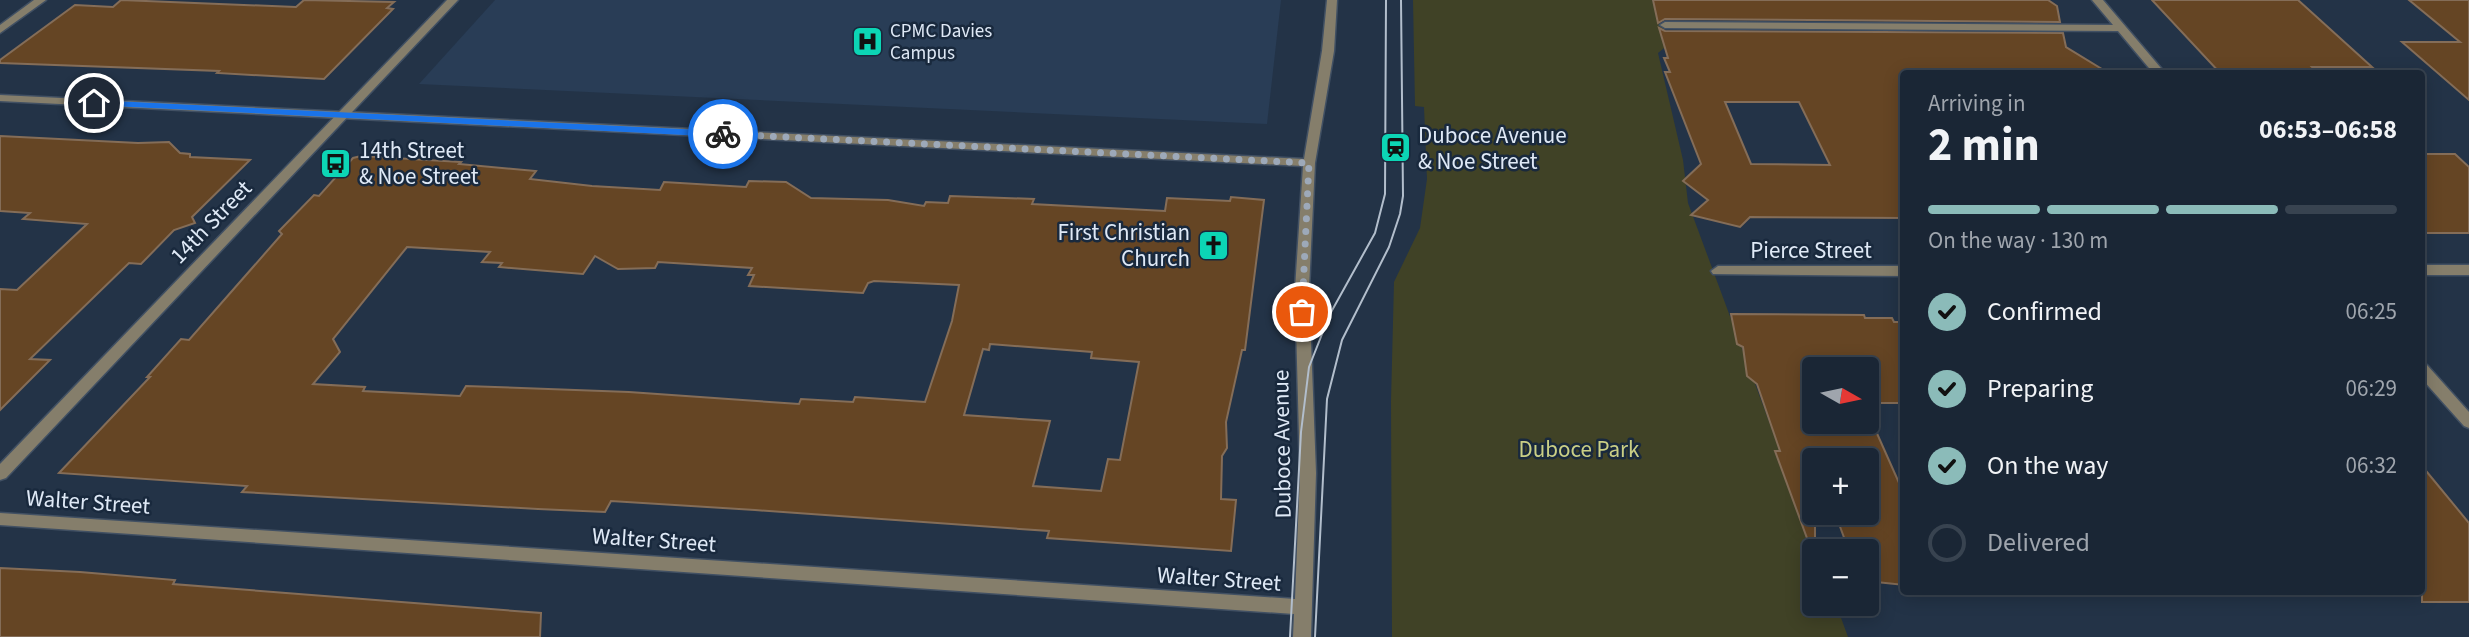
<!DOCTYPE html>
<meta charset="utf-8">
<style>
:root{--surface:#1a2635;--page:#273241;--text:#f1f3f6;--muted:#9fa5ad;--line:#384350;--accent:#8bbbb9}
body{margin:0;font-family:"Source Sans 3",sans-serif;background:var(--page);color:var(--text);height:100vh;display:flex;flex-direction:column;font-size:26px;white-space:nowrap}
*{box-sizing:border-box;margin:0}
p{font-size:23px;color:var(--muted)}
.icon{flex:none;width:38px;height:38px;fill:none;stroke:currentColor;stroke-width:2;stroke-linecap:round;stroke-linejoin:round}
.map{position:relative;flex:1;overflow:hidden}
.side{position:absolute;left:1900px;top:70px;width:525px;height:525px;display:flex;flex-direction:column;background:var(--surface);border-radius:7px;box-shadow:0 4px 18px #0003,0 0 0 2px var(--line)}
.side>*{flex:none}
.needle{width:46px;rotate:99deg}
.tools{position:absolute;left:1802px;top:357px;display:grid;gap:14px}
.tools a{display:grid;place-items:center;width:77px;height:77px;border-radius:7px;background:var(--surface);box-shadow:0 4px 18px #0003,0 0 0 2px var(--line);font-size:35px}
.pin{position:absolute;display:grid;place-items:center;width:60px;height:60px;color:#fff;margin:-30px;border:4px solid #fff;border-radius:50%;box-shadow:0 2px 7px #0007}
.courier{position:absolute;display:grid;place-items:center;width:70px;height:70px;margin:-35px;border:5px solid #1a73e8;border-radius:50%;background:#fff;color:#222;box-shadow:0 2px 9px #0007}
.headline em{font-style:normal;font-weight:700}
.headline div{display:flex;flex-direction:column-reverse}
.headline{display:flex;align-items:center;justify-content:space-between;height:119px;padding:0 28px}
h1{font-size:46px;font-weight:700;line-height:52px}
.bar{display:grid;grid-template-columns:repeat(4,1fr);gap:10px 7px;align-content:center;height:84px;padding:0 28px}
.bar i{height:9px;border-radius:5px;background:var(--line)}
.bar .active{background:var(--accent)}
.bar p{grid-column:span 4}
ol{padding:0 28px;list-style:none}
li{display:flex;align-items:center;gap:21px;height:77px}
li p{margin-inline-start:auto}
li .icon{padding:7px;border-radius:50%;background:var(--accent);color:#111;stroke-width:4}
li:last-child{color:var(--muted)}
li i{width:38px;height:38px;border:4px solid var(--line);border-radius:50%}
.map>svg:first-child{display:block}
.built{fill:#293d56}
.green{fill:#404226}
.building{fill:#654524;stroke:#846d58;stroke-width:2;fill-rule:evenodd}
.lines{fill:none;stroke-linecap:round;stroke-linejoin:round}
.minor-casing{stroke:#415063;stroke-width:3}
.tertiary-casing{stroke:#415063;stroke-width:3}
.minor{fill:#857e6b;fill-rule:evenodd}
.tertiary{fill:#857e6b;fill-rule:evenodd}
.tram{stroke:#b2becc;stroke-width:2}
.route{fill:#1a73e8}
.done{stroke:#9da9b9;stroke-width:7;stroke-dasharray:0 12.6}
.labels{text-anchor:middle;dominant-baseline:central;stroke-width:5;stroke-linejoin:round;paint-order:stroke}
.far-poi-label{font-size:19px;fill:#dfe9f6;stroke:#19293d;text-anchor:start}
.poi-label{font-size:23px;fill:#dfe9f6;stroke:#19293d;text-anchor:start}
.street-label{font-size:23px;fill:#dfe9f6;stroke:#19293d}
.park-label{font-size:23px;fill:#cacf85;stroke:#19293d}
</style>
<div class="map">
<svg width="2469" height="637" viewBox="0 0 2469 637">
<rect width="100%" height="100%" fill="#233347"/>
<!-- built -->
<path class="built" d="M495,0H1281L1267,124L419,84Z"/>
<!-- green -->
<path class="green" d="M1413,0H1652L1669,44L1658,53L1683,160L1688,203L1817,551L1815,604H1836L1848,637H1392L1391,401L1394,282L1420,228L1427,179L1424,107L1415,106Z"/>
<!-- building -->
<g class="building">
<path d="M121,0L296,7L304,0L394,2L387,8L393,9L324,79L217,73L219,71L0,63V60L75,5L113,7Z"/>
<path d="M1653,0H2048L2057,6L2060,22L1665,19L1658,23Z"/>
<path d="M2152,0H2298L2372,67H2312L2319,74H2221Z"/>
<path d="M2409,0H2469V100L2402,42H2460Z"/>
<path d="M1659,28L1665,31L2063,33L2066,47L2110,74H1904V218L1750,217L1740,227L1691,215L1708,200L1683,181L1701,164L1665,72H1670L1664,58H1668ZM1725,102H1799L1830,165L1751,164Z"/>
<path d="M0,136L138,143L169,142L180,153L190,154V157L250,160L192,217L195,223L174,230L141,264L129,263L30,359L50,360L0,410V289L17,290L87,224L23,219L30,213L0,211Z"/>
<path d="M2422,154H2455L2469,167V233H2422Z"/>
<path d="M361,156L461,162L459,164L536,171L530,179L592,186L660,190L664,182L746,187L749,181L786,182L811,198L888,200L924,206L926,202L948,203L950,196L1034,199L1032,204L1165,211L1167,198L1230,201L1231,197L1264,200L1245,350H1242L1226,422L1227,448L1222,456L1221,499L1236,500L1231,551L1047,538L1049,531L755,510L611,501L605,512L538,509L242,492L247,486L59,473L150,377H147L181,339L189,340L282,234L279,231L314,195L319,196L353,158ZM407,247L490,252L482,262L502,263L499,267L583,274L595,256L618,269L655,268L658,262L752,268L748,275H754L749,286L863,293L868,283L874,281L959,285L952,321L925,402L855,397L853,402L801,399L799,404L629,392L466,386L460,396L363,391L365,387L313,384L340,352L333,339ZM990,344L1092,352L1091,358L1139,362L1120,460L1108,459L1101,491L1033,486L1050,421L964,415L983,349L989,350Z"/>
<path d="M1731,314L1864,315L1865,318H1892L1894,322H1904V403H1867V369H1815V422H1867V411L1904,494V585L1867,581V551H1849L1835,513H1867V460H1815V548L1811,549L1775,451H1780L1757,384L1747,376L1743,347L1737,344Z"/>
<path d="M2422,466L2469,523V602H2422Z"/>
<path d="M0,568L80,572L175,580L173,584L541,613L540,637H0Z"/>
</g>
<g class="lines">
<defs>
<g id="minor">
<path d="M34,0H46L0,33V25Z"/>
<path d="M1327,0H1337L1334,51L1315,163L1309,289L1316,473L1311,637H1293L1294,614L0,525V513L1295,599L1300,473L1295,289L1303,166L0,101V95L1304,159L1322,51Z"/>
<path d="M2092,0H2103L2166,74H2154L2118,31L1665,28L1660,25L1665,22L2113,25Z"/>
<rect x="2422" y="265" width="47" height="10"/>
<path d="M1718,266H1904V276L1713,274L1711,271Z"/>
<path d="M2422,364L2427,365L2469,412V428L2464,426L2422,379Z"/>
</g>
<path id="tertiary" d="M447,0H458L6,478L0,480V464Z"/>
</defs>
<!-- minor casing -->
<use href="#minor" class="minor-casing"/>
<!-- tertiary casing -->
<use href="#tertiary" class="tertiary-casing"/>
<!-- minor -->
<use href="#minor" class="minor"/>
<!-- tertiary -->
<use href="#tertiary" class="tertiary"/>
<!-- tram -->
<g class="tram">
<path d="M1290,637L1301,432L1309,367L1330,314L1375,233L1385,194L1386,0"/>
<path d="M1315,637L1327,399L1342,340L1389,247L1400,214L1403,196L1401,0"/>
</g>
</g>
<!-- route -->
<path class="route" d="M94,100L723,131L728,134L723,137L91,105L89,103Z"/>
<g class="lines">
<!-- done -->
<path class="done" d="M723,134L1309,163L1302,312"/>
</g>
<!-- icons -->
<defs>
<symbol id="hospital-square" viewBox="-11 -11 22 22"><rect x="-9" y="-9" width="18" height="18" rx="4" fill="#0cd5b5" stroke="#19293d"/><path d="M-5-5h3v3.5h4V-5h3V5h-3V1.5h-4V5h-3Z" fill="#111"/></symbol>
<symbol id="station-square" viewBox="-11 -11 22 22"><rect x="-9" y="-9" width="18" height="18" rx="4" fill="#0cd5b5" stroke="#19293d"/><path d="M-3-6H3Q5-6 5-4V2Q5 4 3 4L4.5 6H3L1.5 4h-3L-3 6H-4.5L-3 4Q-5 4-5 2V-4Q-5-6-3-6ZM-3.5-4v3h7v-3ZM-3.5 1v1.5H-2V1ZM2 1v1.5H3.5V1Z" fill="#111"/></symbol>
<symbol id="bus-square" viewBox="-11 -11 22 22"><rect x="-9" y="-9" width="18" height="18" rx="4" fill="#0cd5b5" stroke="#19293d"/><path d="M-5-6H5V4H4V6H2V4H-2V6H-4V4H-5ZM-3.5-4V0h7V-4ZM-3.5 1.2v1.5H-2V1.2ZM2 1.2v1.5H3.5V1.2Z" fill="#111"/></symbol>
<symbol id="church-square" viewBox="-11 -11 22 22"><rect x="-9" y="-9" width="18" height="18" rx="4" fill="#0cd5b5" stroke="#19293d"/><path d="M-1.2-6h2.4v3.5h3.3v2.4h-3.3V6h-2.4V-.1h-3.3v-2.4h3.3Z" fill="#111"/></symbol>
</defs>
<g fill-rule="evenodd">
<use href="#hospital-square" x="850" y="24" width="35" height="35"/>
<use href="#station-square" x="1378" y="130" width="35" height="35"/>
<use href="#bus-square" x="318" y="146" width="35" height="35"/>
<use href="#church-square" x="1196" y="228" width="35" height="35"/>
</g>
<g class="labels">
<!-- far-poi labels -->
<g class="far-poi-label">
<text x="890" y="31">CPMC Davies<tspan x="890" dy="22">Campus</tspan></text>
</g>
<!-- poi labels -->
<g class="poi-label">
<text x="1418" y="135">Duboce Avenue<tspan x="1418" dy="26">&amp; Noe Street</tspan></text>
<text x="359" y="150">14th Street<tspan x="359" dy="26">&amp; Noe Street</tspan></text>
<text x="1190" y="232" text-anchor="end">First Christian<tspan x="1190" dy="26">Church</tspan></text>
</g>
<!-- street labels -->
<g class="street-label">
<text transform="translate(211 222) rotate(-46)">14th Street</text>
<text x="1811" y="250">Pierce Street</text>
<text transform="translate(1282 444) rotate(-91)">Duboce Avenue</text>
<text transform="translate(88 502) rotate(4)">Walter Street</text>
<text transform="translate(654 540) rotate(4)">Walter Street</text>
<text transform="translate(1219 579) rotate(4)">Walter Street</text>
</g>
<!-- park labels -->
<g class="park-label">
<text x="1579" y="449">Duboce Park</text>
</g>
</g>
</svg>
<div class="tools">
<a><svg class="needle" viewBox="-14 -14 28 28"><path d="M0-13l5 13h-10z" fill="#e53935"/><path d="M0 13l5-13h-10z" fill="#9fa5ad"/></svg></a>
<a>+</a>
<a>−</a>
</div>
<div class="pin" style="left:1302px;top:312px;background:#ea580c"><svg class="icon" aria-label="bag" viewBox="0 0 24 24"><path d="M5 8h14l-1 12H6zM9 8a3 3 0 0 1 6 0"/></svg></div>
<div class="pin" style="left:94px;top:103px;background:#1f2937"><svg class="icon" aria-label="home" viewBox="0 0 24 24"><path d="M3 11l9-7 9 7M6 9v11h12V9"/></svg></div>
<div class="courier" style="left:723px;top:134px"><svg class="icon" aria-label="bike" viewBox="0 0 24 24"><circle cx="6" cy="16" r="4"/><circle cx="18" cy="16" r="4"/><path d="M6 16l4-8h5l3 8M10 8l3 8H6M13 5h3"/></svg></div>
<section class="side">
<div class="headline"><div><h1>2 min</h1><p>Arriving in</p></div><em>06:53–06:58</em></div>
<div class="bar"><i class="active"></i><i class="active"></i><i class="active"></i><i></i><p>On the way · 130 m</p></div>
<ol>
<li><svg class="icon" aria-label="check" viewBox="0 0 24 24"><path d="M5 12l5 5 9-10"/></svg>Confirmed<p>06:25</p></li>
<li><svg class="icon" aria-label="check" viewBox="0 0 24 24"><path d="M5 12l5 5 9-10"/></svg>Preparing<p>06:29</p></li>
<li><svg class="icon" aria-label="check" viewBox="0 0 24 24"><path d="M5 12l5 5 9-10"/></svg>On the way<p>06:32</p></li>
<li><i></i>Delivered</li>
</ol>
</section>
</div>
